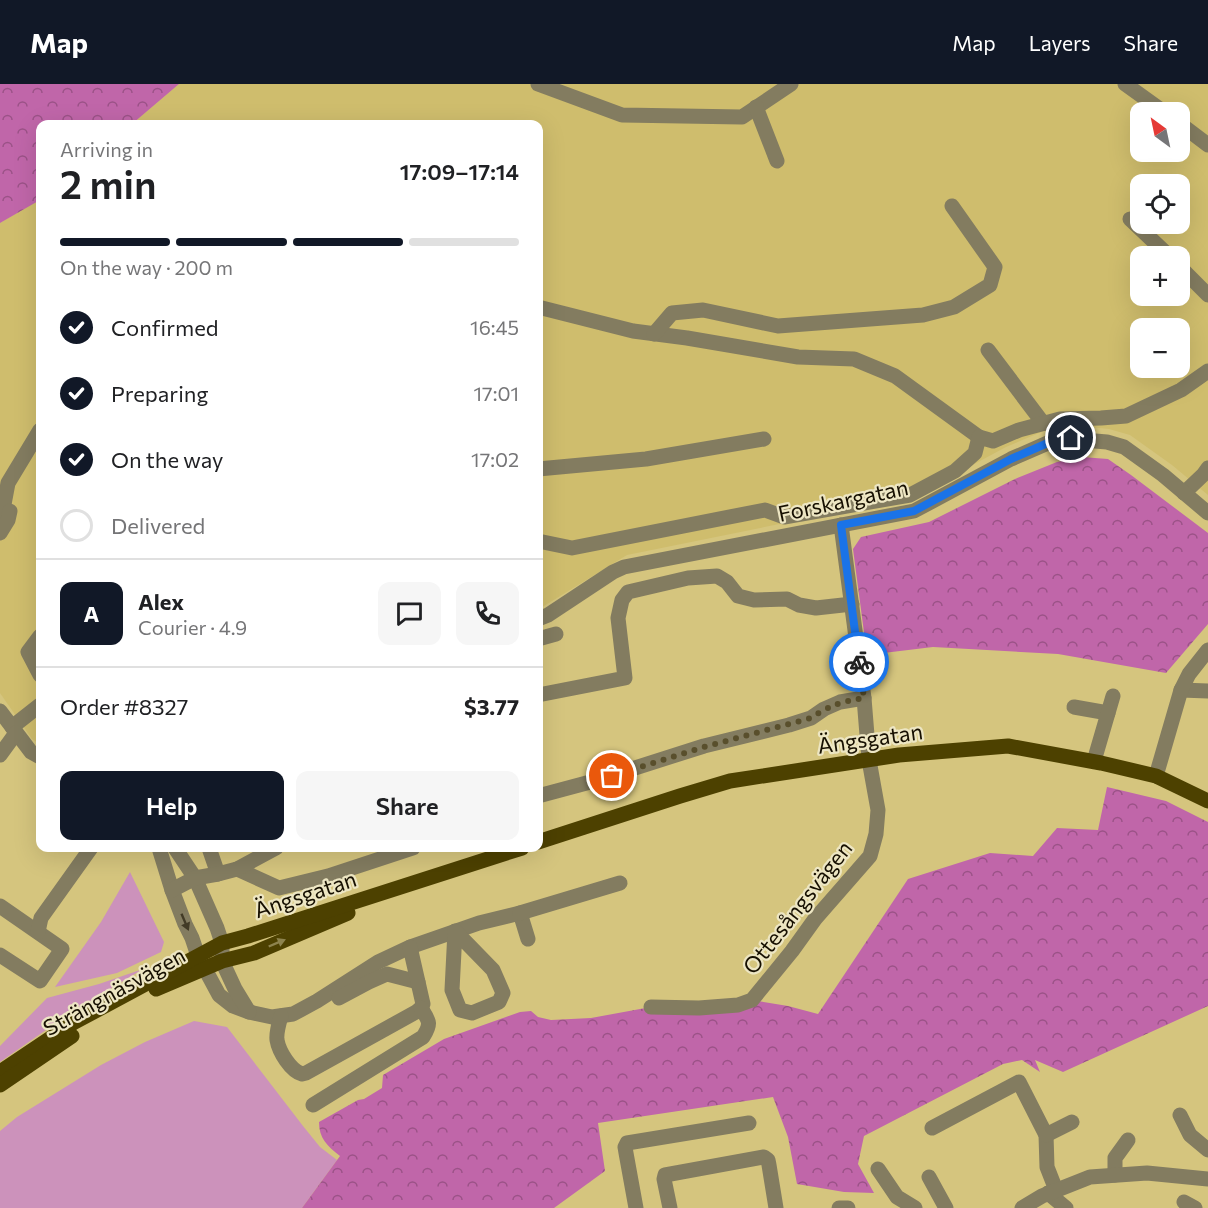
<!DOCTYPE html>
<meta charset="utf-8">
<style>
:root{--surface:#fff;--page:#f6f6f6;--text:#202124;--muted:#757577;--line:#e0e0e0;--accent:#111827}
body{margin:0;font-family:Commissioner,sans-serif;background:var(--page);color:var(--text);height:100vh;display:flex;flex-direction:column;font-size:22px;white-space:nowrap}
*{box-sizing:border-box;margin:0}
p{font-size:20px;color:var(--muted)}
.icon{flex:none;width:33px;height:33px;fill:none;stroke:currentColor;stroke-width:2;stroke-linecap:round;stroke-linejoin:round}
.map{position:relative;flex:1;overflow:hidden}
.drawer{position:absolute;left:36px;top:36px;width:507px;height:732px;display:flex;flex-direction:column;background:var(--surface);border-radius:12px;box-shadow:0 6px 24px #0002}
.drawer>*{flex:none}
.needle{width:39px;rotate:327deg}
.controls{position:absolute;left:1130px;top:18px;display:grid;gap:12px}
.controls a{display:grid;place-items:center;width:60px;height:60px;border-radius:12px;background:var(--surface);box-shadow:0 6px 24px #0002;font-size:30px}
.pin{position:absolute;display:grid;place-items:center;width:51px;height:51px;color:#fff;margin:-26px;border:3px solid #fff;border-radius:50%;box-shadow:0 2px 6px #0007}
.courier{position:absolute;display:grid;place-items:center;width:60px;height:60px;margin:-30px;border:4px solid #1a73e8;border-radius:50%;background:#fff;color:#222;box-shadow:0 2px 8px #0007}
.overview em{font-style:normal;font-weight:600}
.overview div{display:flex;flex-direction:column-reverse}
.overview{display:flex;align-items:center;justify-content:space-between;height:102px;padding:0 24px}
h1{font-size:39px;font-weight:600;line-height:45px}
.bar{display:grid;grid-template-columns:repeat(4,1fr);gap:9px 6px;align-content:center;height:72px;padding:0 24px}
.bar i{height:8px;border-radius:4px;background:var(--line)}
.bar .active{background:var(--accent)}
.bar p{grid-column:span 4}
.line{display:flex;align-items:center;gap:15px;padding:0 24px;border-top:2px solid var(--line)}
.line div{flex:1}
.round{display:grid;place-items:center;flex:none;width:63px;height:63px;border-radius:12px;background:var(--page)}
ol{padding:0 24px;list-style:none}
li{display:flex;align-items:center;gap:18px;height:66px}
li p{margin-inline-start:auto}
li .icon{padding:6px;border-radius:50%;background:var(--accent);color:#fff;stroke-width:4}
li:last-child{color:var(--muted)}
li i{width:33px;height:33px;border:3px solid var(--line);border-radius:50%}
.cta{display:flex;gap:12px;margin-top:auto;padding:12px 24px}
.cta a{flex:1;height:69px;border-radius:12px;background:var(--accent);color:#fff;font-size:24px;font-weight:600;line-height:69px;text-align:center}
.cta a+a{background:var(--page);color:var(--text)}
header{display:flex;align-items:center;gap:36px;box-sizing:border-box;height:84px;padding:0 30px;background:var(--accent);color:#fff}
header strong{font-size:28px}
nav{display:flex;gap:33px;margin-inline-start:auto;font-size:21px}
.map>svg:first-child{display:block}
.built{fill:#cfbd6d;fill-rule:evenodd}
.green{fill:#cc92bb}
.forest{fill:url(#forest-crowns)}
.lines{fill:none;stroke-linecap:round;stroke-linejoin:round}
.minor{stroke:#837c60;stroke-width:15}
.major{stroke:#4d4100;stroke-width:15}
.oneway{fill:#423b26}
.oneway2{fill:#8d834e}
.done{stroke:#594f2c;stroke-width:6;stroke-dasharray:0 10.8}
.route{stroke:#1a73e8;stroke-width:8}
.labels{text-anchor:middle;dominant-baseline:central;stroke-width:4.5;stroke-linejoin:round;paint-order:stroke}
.street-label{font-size:22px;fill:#160f00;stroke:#ede6c3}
</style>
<header>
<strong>Map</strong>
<nav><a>Map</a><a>Layers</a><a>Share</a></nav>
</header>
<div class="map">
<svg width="1208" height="1124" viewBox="0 0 1208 1124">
<defs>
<pattern id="forest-crowns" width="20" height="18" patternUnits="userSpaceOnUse" patternTransform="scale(1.5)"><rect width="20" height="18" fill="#c066a9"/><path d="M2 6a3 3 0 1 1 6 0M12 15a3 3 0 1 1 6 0" fill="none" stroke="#9b5287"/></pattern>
</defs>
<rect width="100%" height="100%" fill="#d5c57e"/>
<!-- built -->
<g class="built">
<path d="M179,0H1208V411L1172,381L1130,351L1109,345L1070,341L1046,346L1006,363L939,399L839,428L627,471L539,525L538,40H132ZM1140,28H1179V68H1140ZM1140,100H1179V140H1140ZM1140,172H1179V212H1140ZM1140,244H1179V284H1140Z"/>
<path d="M40,115V660L32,655L0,609V139Z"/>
</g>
<!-- green -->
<g class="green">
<path d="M130,788L164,858L161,868L117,889L55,903L101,838Z"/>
<path d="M143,885L69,930L0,978V962L47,914L99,900Z"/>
<path d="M194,937L227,943L303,1042L320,1063L337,1076L302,1124H0V1047L17,1033L101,981L145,958Z"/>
</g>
<!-- forest -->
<g class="forest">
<path d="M0,0H179L132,40H40V116L0,139Z"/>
<path d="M1082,373L1108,375L1131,391L1208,449V540L1166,589L1058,570L933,563L867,571L853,465L861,453L929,438L1015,395L1057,378Z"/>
<path d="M1107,703L1166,717L1208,738V922L1063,988L1035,976L1040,988L1022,976L1003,980L864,1052L858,1080L874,1109L844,1108L797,1100L788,1053L773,1013L598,1039L605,1087L554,1124H302L340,1072C327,1062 319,1054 319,1038L358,1016L364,1015L382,1004L383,991L444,955L520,928L531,927L538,933L551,936L591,934L651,923L752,916L788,922L818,930L908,795L990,769L1033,772L1057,744L1098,746Z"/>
</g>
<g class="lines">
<!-- minor -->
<g class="minor">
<path d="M538,0L622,31L742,33L791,0"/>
<path d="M1125,0L1164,28"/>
<path d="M756,23L777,77"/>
<path d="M1179,39L1208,61"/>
<path d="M1130,135L1169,172"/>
<path d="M1179,182L1208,211"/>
<path d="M538,223L633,247L687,254L798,273L854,275L895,292L979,353"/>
<path d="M654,250L672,229L703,226L778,242L923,231L954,223L990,201L995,183L952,122"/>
<path d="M988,266L1043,339"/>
<path d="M538,385L646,375L764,355"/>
<path d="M1184,409L1203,391L1208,384"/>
<path d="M0,434L2,431L8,399L40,346"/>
<path d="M0,449L8,436L10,427"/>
<path d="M538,457L572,464L765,426L784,433L910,411L955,387L975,369L979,353L993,357L1019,346L1060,335L1101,334L1126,332L1181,306L1208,287"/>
<path d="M538,535L548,531L613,488L624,483L914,427L1011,375L1050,358L1071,355L1107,358L1124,363L1163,391L1208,429"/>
<path d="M40,552L28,568L40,591"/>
<path d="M538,555L556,550"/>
<path d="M1181,606L1208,607"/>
<path d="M538,611L625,594L618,534L622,516L628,508L688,494L717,492L727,498L738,512L754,516L787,515L799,521L816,524L852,520"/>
<path d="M1074,623L1108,629"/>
<path d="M0,627L31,668L40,673"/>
<path d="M12,643L40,621"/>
<path d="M0,671L16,649"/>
<path d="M1094,677L1113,612"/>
<path d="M1156,692L1181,606L1189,590L1208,566"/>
<path d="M538,712L594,697L704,662L789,641L811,634L824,625L840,618L864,614"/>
<path d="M159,764L172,806L185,840L192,854L198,872L219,911L233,922L249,928L272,933L293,930L317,917L378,878L410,863L479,839L520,829L528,855"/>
<path d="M175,764L195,794L217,844L222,859V877L235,905L249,928"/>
<path d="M209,764L218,790"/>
<path d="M237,785L279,804L328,792L413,764"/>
<path d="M172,806L195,794L218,790L237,785L276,764"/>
<path d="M0,822L62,865L40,897L0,871"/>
<path d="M520,829L620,799"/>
<path d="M455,847L493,886L503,909L499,918L472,929L460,926L452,906Z"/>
<path d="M38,848L41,834L91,764"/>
<path d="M339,914L369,898L387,890L418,898"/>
<path d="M651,923L699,924L738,921L752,916L792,867L815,835L870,772L876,750L878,726L869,676L864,614L841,441"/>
<path d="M281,932C279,939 276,949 277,956C279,968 291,987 302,990L306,989L416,928L421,924L423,920L410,863"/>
<path d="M313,1021L423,953C432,939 429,937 421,924"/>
<path d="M1180,1031L1190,1051L1208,1066"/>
<path d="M932,1044L1019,998L1046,1051L1047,1083L1056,1106"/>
<path d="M1046,1051L1072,1038"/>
<path d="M878,1085L897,1113L915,1124"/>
<path d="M1115,1091V1074L1128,1056"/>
<path d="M929,1093L946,1124"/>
<path d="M1048,1109L1066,1124"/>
<path d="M1184,1118L1195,1124"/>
<path d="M636,1124L626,1069L625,1063L627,1059L749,1039"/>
<path d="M670,1124L664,1095L665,1091L764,1073L768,1076L769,1081L776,1124"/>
<path d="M839,1124H848"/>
<path d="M1022,1124L1042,1112L1090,1093L1147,1089L1208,1095"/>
</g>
<!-- major -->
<g class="major">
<path d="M538,758L680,712L730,697L899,671L1008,662L1101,679L1156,692L1208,717"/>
<path d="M156,905L222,877L254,869L348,829"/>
<path d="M0,988L73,939L222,859L248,852L522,764"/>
<path d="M0,1001L72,952"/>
</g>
</g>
<!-- one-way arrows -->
<defs><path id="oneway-solid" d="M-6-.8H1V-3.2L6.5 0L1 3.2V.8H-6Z" transform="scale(1.5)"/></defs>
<use class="oneway" href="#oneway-solid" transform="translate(185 838) rotate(67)"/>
<use class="oneway2" href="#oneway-solid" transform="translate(277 859) rotate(-23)"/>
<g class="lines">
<!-- done -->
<path class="done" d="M612,692L704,663L811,634C831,621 840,618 864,614L859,578"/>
<!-- route -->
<path class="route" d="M859,578L841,441L914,427L1011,375L1050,358L1071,354"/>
</g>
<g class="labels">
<!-- street labels -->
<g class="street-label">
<text transform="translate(843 416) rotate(-12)">Forskargatan</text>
<text transform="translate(870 654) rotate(-8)">Ängsgatan</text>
<text transform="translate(305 810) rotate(-18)">Ängsgatan</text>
<text transform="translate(797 823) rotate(-52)">Ottesångsvägen</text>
<text transform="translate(114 907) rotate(-29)">Strängnäsvägen</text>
</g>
</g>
</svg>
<div class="controls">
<a><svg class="needle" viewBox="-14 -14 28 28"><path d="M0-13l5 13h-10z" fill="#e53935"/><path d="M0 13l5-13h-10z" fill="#757577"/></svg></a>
<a><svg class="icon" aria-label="locate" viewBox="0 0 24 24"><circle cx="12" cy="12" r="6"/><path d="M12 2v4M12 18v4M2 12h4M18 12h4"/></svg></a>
<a>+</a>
<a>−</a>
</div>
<div class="pin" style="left:612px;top:692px;background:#ea580c"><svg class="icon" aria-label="bag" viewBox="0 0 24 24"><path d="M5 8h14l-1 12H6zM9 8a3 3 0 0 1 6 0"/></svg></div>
<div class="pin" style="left:1071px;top:354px;background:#1f2937"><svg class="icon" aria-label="home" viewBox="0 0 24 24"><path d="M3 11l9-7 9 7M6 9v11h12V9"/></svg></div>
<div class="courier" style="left:859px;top:578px"><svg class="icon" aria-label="bike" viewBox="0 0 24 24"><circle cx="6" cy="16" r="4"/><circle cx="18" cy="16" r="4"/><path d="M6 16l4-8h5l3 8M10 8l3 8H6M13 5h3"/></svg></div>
<section class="drawer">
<div class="overview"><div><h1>2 min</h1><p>Arriving in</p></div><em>17:09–17:14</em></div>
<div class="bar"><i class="active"></i><i class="active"></i><i class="active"></i><i></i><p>On the way · 200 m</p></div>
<ol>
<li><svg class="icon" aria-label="check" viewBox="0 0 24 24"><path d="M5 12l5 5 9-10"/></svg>Confirmed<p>16:45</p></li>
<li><svg class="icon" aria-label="check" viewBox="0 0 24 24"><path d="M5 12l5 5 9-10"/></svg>Preparing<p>17:01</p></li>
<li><svg class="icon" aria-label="check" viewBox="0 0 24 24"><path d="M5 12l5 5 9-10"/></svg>On the way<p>17:02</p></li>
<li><i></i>Delivered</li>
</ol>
<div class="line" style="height:108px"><b class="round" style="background:var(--accent);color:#fff">A</b><div><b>Alex</b><p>Courier · 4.9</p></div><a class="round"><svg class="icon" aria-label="chat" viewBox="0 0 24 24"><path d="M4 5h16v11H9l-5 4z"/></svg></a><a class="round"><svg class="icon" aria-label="phone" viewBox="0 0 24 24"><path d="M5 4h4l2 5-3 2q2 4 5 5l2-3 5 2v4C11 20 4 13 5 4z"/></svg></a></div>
<div class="line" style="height:78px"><div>Order #8327</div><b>$3.77</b></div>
<div class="cta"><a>Help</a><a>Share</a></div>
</section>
</div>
